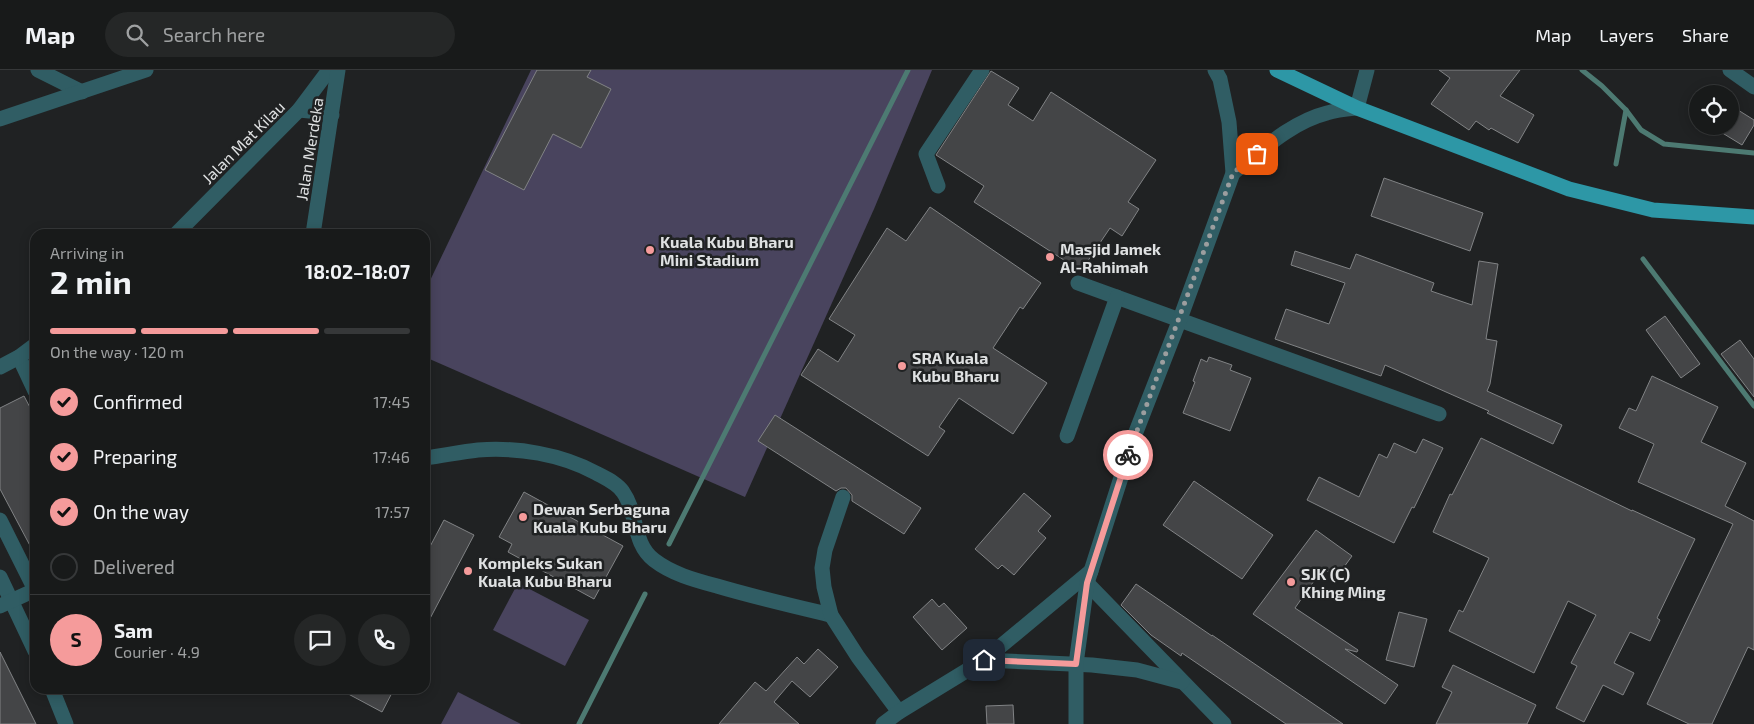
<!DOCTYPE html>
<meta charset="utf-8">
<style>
:root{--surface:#181a1a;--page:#252727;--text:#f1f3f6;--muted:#9fa1a2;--line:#363839;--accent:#f59b9b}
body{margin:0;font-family:"Exo 2",sans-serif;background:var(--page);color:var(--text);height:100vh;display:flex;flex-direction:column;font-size:19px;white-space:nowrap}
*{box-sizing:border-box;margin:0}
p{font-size:16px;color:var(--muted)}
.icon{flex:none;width:28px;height:28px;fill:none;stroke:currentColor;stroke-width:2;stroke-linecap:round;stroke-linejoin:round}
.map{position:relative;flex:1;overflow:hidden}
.panel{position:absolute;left:30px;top:159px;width:400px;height:465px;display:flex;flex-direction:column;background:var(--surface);border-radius:15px;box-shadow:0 2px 12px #0003,0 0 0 1px var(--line)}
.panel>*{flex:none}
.controls{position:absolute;left:1689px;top:15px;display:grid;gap:10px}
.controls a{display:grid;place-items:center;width:50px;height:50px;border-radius:50%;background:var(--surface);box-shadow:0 2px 12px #0003,0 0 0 1px var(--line);font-size:25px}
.pin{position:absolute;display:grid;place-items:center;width:42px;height:42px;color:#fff;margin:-21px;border-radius:10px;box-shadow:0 2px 8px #0006}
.courier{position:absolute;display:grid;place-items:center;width:50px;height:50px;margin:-25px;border:4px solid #f59b9b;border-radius:50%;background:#fff;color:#222;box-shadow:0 1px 6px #0007}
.head em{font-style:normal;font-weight:700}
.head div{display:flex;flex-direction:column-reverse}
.head{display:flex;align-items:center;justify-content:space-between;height:85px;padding:0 20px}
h1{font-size:32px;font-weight:700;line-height:38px}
.bar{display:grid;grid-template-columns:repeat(4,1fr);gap:8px 5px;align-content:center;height:60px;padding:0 20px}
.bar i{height:6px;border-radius:4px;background:var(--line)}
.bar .selected{background:var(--accent)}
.bar p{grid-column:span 4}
.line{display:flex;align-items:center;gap:12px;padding:0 20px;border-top:1px solid var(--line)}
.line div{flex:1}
.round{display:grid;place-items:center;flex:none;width:52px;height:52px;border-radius:26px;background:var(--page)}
ol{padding:0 20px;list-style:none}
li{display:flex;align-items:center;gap:15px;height:55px}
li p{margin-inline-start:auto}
li .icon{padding:5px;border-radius:50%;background:var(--accent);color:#111;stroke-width:4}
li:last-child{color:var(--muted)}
li i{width:28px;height:28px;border:2px solid var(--line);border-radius:50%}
header{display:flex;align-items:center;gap:30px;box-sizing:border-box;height:70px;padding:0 25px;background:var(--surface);border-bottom:1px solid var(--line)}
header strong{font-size:24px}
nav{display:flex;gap:28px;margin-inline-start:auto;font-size:18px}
.search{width:350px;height:45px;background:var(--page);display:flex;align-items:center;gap:12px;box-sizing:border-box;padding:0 18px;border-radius:28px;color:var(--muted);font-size:19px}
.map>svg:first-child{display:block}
.green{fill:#49445e}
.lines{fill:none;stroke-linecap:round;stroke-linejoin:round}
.stream{stroke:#4d7a72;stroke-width:5}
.building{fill:#444547;stroke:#818385}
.minor{stroke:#305d64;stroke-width:15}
.major{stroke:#2d97a6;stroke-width:15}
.done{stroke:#9c9e9f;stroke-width:5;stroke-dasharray:0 9}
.route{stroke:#f59b9b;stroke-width:6}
.poi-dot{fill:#f59b9b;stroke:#202223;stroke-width:2}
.labels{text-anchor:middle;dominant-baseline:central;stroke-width:5;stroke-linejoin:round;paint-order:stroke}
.street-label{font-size:16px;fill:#dfe1e2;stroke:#202223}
.poi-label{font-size:16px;font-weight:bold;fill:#dfe1e2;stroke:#202223;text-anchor:start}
</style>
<header>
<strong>Map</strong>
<div class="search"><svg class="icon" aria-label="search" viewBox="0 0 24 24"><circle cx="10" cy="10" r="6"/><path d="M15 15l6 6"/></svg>Search here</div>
<nav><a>Map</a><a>Layers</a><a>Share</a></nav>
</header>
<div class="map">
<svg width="1754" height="654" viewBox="0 0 1754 654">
<rect width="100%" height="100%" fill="#202223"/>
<!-- green -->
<g class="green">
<path d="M531,0H932L874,139L745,427L425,287V221Z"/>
<path d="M518,513L589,550L565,596L493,560Z"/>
<path d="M458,622L521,654H441Z"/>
</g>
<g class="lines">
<!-- stream -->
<g class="stream">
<path d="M1582,0L1602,16L1626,40L1641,60L1664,74L1754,83"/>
<path d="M1616,94L1626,40"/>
<path d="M1643,189L1754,336"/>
<path d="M669,474L908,0"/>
<path d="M579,654L645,524"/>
</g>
</g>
<!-- building -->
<g class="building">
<path d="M537,0H591L587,7L611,19L581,78L553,64L524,120L485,100Z"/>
<path d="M1439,0H1520L1500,26L1534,45L1518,73L1491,58L1489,60L1476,51L1469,60L1431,34L1450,8Z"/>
<path d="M991,1L1019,18L1008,35L1033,51L1051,22L1156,90L1128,132L1139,139L1122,166L1110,158L1081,201L974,132L984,116L936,85Z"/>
<path d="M1730,35L1754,50V55L1742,75L1711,56H1730Z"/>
<path d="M1384,108L1483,143L1470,181L1371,146Z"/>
<path d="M930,137L1041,213L1023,239L1020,237L993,278L1047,313L1013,364L959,328L939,357L945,361L928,386L801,305L818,279L838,292L855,265L829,249L887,158L906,171Z"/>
<path d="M1295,181L1350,199L1356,184L1434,213L1431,221L1472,235L1479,191L1498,194L1486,269L1497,271L1490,314L1487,321L1562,355L1553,374L1487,343L1489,341L1385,295L1381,306L1275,269L1286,239L1329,254L1345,213L1291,195Z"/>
<path d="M1665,246L1700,294L1681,308L1646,260Z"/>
<path d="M1740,270L1754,289V327L1721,284Z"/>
<path d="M1209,287L1232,295L1230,300L1251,308L1230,361L1183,343L1195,312L1193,311L1201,289L1207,292Z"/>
<path d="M1652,306L1718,337L1701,372L1746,393L1725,436L1754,451V580L1748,577L1712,654H1689L1647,634L1733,454L1638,412L1654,374L1619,358L1629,338L1636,341Z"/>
<path d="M24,326L35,347V485L0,419V338Z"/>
<path d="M775,345L921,438L904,464L852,431V425L846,418H841L836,421L758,371Z"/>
<path d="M1481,368L1632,441V440L1695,469L1657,548L1660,550L1650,571L1630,562L1614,593L1634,603L1623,625L1603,615L1584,652L1556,638L1577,596L1571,593L1596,545L1568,531L1534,603L1449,561L1459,540L1463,542L1489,488L1433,462L1450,424L1452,425Z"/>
<path d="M1423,369L1443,378L1414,438L1412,437L1394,473L1307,430L1319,407L1359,427L1379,384L1387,388L1394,373L1416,383Z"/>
<path d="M1194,411L1273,465L1242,509L1163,455Z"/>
<path d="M524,422L623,476L594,529L508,482L512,474L499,467Z"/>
<path d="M1024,423L1051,446L1038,461L1046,468L1014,505L1002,495L998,499L975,479Z"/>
<path d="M444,450L474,465L425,558V486Z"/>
<path d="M1316,460L1352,486L1336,508L1323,498L1295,538L1358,580L1357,582L1345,579L1398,615L1385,634L1253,544Z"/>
<path d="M1136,514L1212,566V565L1343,654H1286L1182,583L1181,586L1151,565L1121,535Z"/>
<path d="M932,529L939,537L944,533L967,558L942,580L913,547Z"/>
<path d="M1399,542L1427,549L1414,597L1386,590Z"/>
<path d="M818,579L838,597L810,627L792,611L774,632L799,654H719L755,612L766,621L797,587L804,594Z"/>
<path d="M0,582L36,654H0Z"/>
<path d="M1453,595L1536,635L1527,654H1436L1452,622L1442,617Z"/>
<path d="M339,619H394L382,642Z"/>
<path d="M1013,635L1014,654H987L986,636Z"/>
</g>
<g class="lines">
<!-- minor -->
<g class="minor">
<path d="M38,0L82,22"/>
<path d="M1730,0L1754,17"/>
<path d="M299,40L320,42L332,45"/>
<path d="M0,49L146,0"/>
<path d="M1233,103C1261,81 1291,52 1327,43C1336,40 1347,39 1357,38L1367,0"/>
<path d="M938,116L926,84L982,0"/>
<path d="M176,164L299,40L329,0"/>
<path d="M313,164L338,0"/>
<path d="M1078,213L1439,344"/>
<path d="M19,287L35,321"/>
<path d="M0,297L19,287L35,275"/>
<path d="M1067,366L1117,227"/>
<path d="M425,388C442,386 460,382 478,380C517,377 561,384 596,403C605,408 617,413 623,422C638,443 632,473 654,490C672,504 695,510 717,516C754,527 793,536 831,545"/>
<path d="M843,427L825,480L822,498L824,517L831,545L858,587L899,642"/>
<path d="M0,450L35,520"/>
<path d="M0,507L35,581"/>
<path d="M1087,513L1224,654"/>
<path d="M0,536L35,520"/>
<path d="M984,590L1091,501"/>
<path d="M52,619L66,654"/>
<path d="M883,654L899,642L984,590L1092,595L1137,600L1182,612"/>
<path d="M1076,654V594L1087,513L1091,501L1134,367L1180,249L1233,103L1229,52L1220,9L1215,0"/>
</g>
<!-- major -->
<path class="major" d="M1277,0L1357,38L1569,119L1653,140L1754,147"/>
</g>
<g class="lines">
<!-- done -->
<path class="done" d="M1128,385L1233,103L1257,84"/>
<!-- route -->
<path class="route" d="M984,590L1076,594L1087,513L1128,385"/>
</g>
<!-- markers -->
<g class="poi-dot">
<circle cx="650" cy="180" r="5"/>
<circle cx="1050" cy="187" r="5"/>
<circle cx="902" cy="296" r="5"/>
<circle cx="523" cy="447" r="5"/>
<circle cx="468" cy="501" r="5"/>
<circle cx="1291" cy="512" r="5"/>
</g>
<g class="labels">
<!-- street labels -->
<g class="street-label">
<text transform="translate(243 72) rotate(-45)">Jalan Mat Kilau</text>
<text transform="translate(309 79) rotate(-81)">Jalan Merdeka</text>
</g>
<!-- poi labels -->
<g class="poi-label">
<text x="660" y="171">Kuala Kubu Bharu<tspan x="660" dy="18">Mini Stadium</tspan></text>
<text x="1060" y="178">Masjid Jamek<tspan x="1060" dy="18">Al-Rahimah</tspan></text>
<text x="912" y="287">SRA Kuala<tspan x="912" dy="18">Kubu Bharu</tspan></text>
<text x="533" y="438">Dewan Serbaguna<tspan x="533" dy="18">Kuala Kubu Bharu</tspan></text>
<text x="478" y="492">Kompleks Sukan<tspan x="478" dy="18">Kuala Kubu Bharu</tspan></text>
<text x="1301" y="503">SJK (C)<tspan x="1301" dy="18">Khing Ming</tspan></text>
</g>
</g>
</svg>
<div class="controls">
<a><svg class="icon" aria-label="locate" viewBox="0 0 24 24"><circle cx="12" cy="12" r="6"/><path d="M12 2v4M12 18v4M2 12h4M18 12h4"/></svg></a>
</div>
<div class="pin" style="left:1257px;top:84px;background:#ea580c"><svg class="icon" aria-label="bag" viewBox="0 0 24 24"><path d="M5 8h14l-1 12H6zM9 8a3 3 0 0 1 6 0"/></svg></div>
<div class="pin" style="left:984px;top:590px;background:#1f2937"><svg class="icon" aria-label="home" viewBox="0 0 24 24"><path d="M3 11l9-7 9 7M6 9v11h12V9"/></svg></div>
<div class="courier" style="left:1128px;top:385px"><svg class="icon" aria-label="bike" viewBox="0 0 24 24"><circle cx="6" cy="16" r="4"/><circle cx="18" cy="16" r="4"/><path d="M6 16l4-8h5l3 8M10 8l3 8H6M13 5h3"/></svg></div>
<section class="panel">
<div class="head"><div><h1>2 min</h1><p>Arriving in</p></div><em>18:02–18:07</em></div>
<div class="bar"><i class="selected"></i><i class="selected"></i><i class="selected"></i><i></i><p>On the way · 120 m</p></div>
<ol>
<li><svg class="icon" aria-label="check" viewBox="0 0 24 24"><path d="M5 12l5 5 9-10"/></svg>Confirmed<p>17:45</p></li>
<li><svg class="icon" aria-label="check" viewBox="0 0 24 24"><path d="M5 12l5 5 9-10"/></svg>Preparing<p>17:46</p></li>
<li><svg class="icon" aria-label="check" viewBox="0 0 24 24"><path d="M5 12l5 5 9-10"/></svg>On the way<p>17:57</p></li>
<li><i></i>Delivered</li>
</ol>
<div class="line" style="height:90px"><b class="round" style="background:var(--accent);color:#111">S</b><div><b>Sam</b><p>Courier · 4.9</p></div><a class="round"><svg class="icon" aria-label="chat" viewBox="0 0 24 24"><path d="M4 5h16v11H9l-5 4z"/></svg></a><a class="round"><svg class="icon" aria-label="phone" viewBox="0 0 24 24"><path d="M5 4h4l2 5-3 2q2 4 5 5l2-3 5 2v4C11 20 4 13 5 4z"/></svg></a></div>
</section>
</div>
